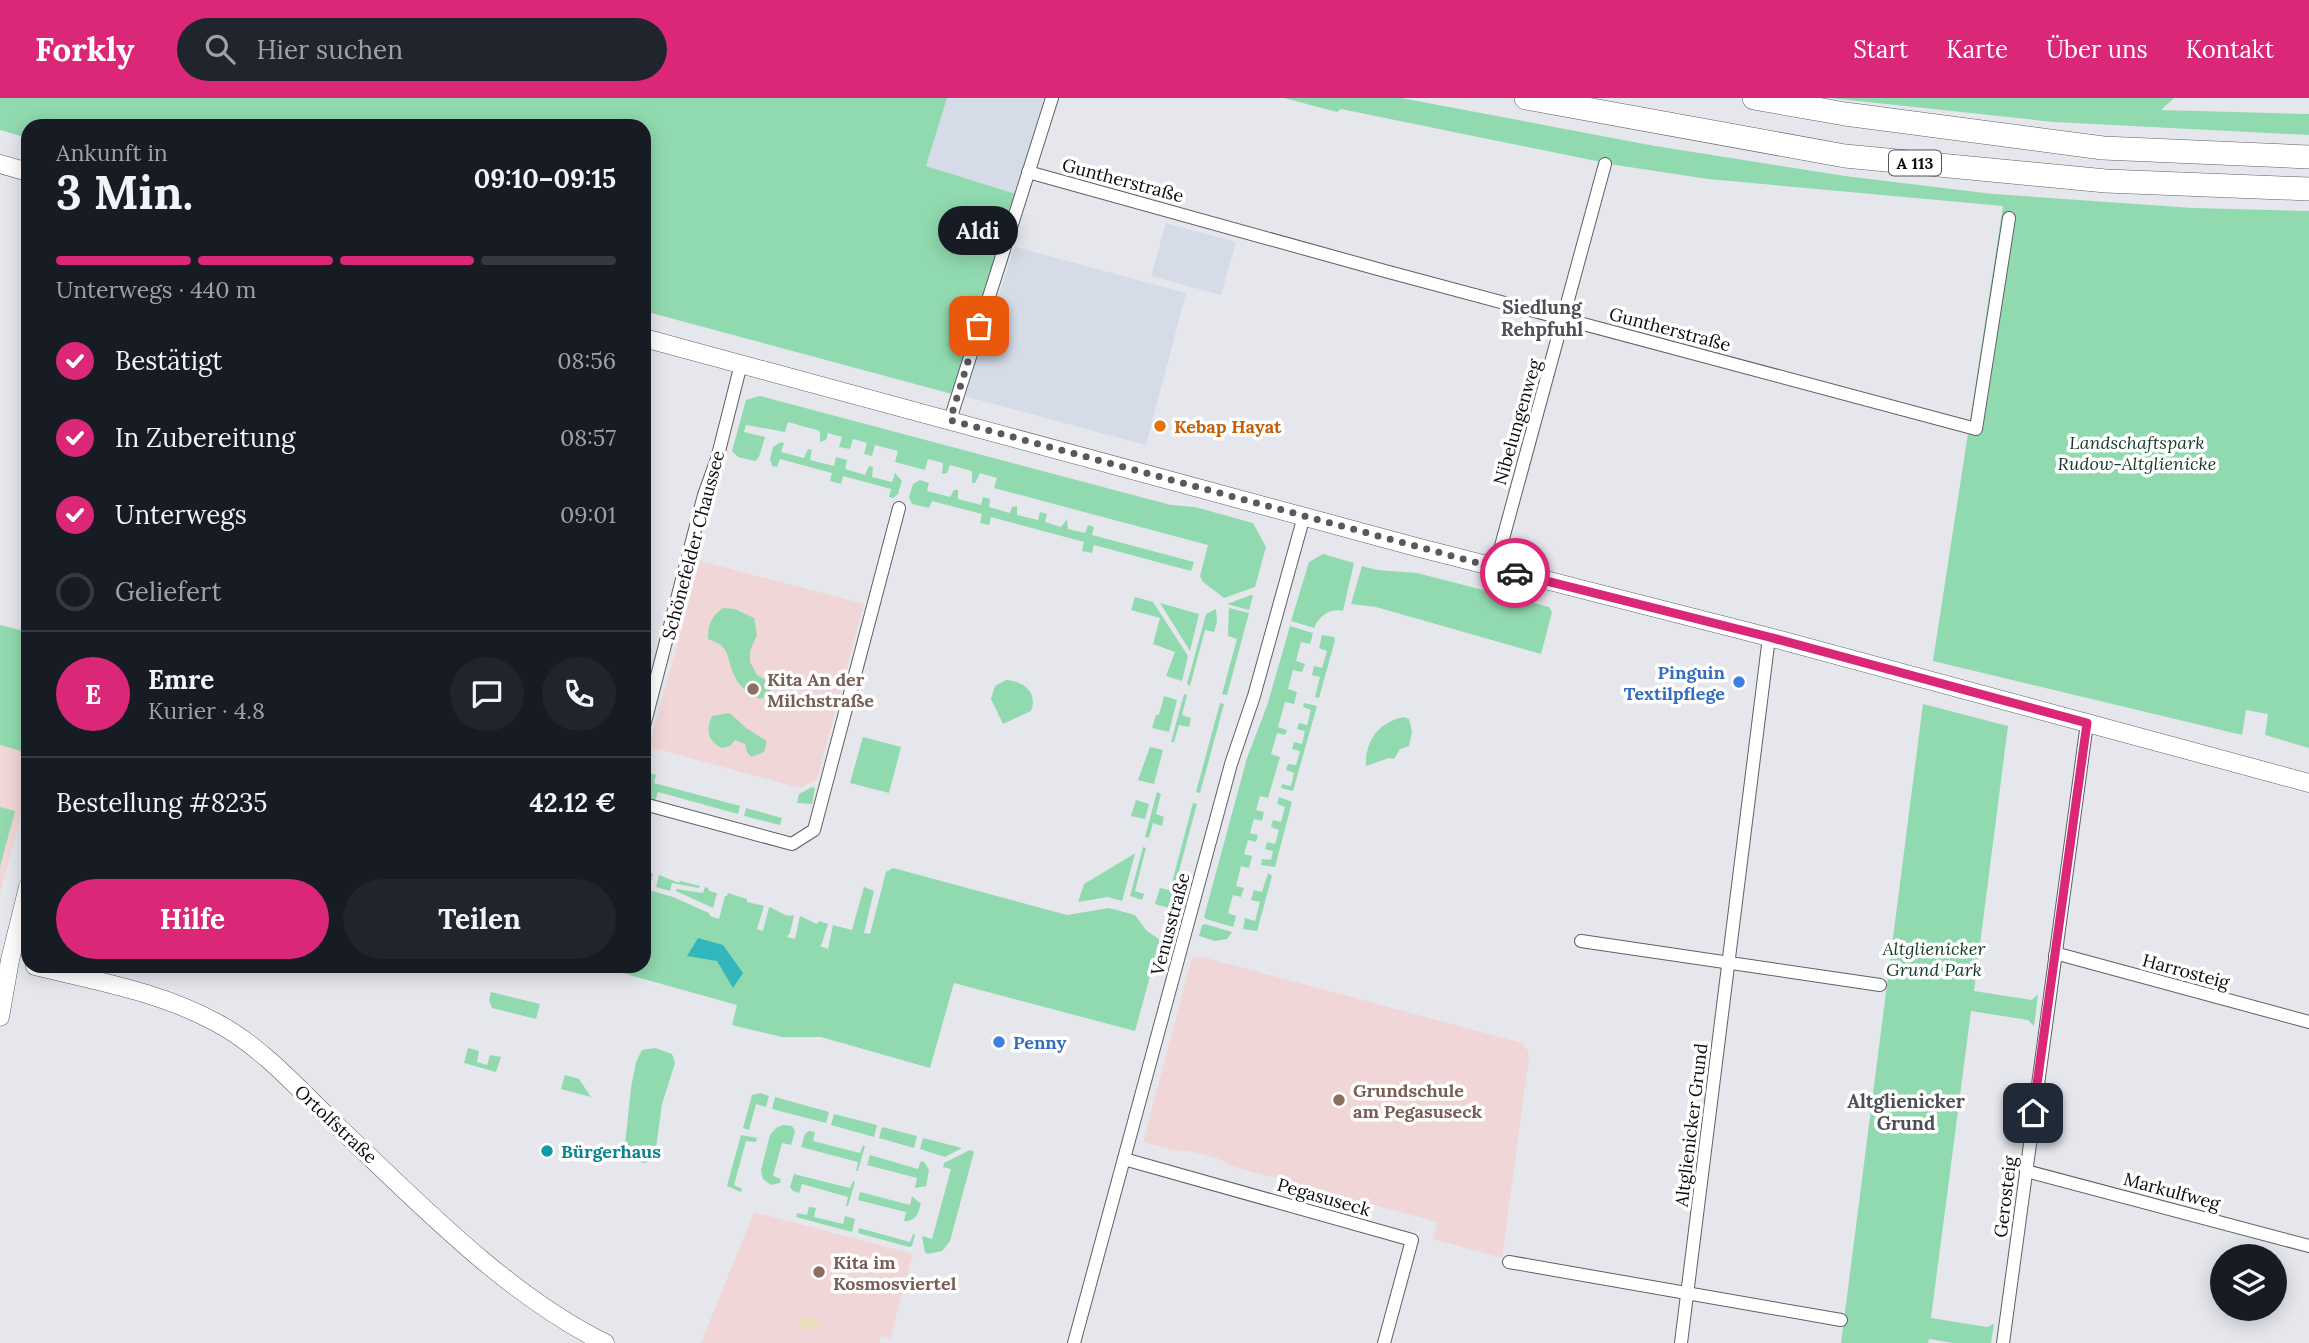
<!DOCTYPE html>
<html lang="de">
<meta charset="utf-8">
<style>
:root{--surface:#171b24;--page:#20242c;--text:#f1f3f6;--muted:#9ea1a6;--line:#363941;--accent:#db2777}
body{margin:0;font-family:Lora,serif;background:var(--page);color:var(--text);height:100vh;display:flex;flex-direction:column;font-size:26px;white-space:nowrap}
*{box-sizing:border-box;margin:0}
p{font-size:23px;color:var(--muted)}
.icon{flex:none;width:38px;height:38px;fill:none;stroke:currentColor;stroke-width:2;stroke-linecap:round;stroke-linejoin:round}
.map{position:relative;flex:1;overflow:hidden}
.panel{position:absolute;left:21px;top:21px;width:630px;height:854px;display:flex;flex-direction:column;background:var(--surface);border-radius:21px;box-shadow:0 4px 18px #0003}
.panel>*{flex:none}
.buttons{position:absolute;left:2210px;top:1146px;display:grid;gap:14px}
.buttons a{display:grid;place-items:center;width:77px;height:77px;border-radius:50%;background:var(--surface);box-shadow:0 4px 18px #0003;font-size:35px}
.pin{position:absolute;display:grid;place-items:center;width:60px;height:60px;color:#fff;margin:-30px;border-radius:14px;box-shadow:0 4px 10px #0006}
.courier{position:absolute;display:grid;place-items:center;width:70px;height:70px;margin:-35px;border:5px solid #db2777;border-radius:50%;background:#fff;color:#222;box-shadow:0 2px 9px #0007}
.bubble{position:absolute;height:49px;border-radius:24px;background:var(--surface);box-shadow:0 4px 18px #0003;font-size:23px;font-weight:700;line-height:49px;text-align:center}
.head em{font-style:normal;font-weight:700}
.head div{display:flex;flex-direction:column-reverse}
.head{display:flex;align-items:center;justify-content:space-between;height:119px;padding:0 35px}
h1{font-size:46px;font-weight:700;line-height:52px}
.bar{display:grid;grid-template-columns:repeat(4,1fr);gap:10px 7px;align-content:center;height:84px;padding:0 35px}
.bar i{height:9px;border-radius:5px;background:var(--line)}
.bar .current{background:var(--accent)}
.bar p{grid-column:span 4}
.line{display:flex;align-items:center;gap:18px;padding:0 35px;border-top:2px solid var(--line)}
.line div{flex:1}
.round{display:grid;place-items:center;flex:none;width:74px;height:74px;border-radius:37px;background:var(--page)}
ol{padding:0 35px;list-style:none}
li{display:flex;align-items:center;gap:21px;height:77px}
li p{margin-inline-start:auto}
li .icon{padding:7px;border-radius:50%;background:var(--accent);color:#fff;stroke-width:4}
li:last-child{color:var(--muted)}
li i{width:38px;height:38px;border:4px solid var(--line);border-radius:50%}
.action{display:flex;gap:14px;margin-top:auto;padding:14px 35px}
.action a{flex:1;height:80px;border-radius:42px;background:var(--accent);color:#fff;font-size:28px;font-weight:700;line-height:80px;text-align:center}
.action a+a{background:var(--page);color:var(--text)}
header{display:flex;align-items:center;gap:42px;box-sizing:border-box;height:98px;padding:0 35px;background:var(--accent);color:#fff}
header strong{font-size:33px}
nav{display:flex;gap:38px;margin-inline-start:auto;font-size:24px}
.search{width:490px;height:63px;background:var(--page);display:flex;align-items:center;gap:18px;box-sizing:border-box;padding:0 24px;border-radius:38px;color:var(--muted);font-size:26px}
.map>svg:first-child{display:block}
.built{fill:#d6dbe8}
.education{fill:#f1d6d7}
.green{fill:#91daaf}
.sand{fill:#e8deb9}
.water{fill:#31b6bb}
.lines{fill:none;stroke-linecap:round;stroke-linejoin:round}
.street-casing{stroke:#5e6064;stroke-width:14}
.secondary-casing{stroke:#5e6064;stroke-width:19}
.highway-casing{stroke:#5e6064;stroke-width:24}
.street{stroke:#fff;stroke-width:12}
.secondary{stroke:#fff;stroke-width:18}
.highway{stroke:#fff;stroke-width:23}
.done{stroke:#58595c;stroke-width:7;stroke-dasharray:0 12.6}
.route{stroke:#db2777;stroke-width:9}
.food-dot{fill:#e8710a;stroke:#fff;stroke-width:2.5}
.shop-dot{fill:#3f7fe0;stroke:#fff;stroke-width:2.5}
.education-dot{fill:#8d6e63;stroke:#fff;stroke-width:2.5}
.culture-dot{fill:#0f9aa8;stroke:#fff;stroke-width:2.5}
.labels{text-anchor:middle;dominant-baseline:central;stroke-width:7;stroke-linejoin:round;paint-order:stroke}
.shield{fill:#fff;stroke:#555556;stroke-width:2}
.shield-label{font-size:16px;font-weight:bold;fill:#0c0c0e}
.street-label{font-size:18px;fill:#0c0c0e;stroke:#fff}
.food-label{font-size:18px;font-weight:bold;fill:#c56008;stroke:#fff;text-anchor:start}
.park-label{font-size:18px;font-style:italic;fill:#153a27;stroke:#fff}
.shop-label{font-size:18px;font-weight:bold;fill:#366cbe;stroke:#fff;text-anchor:end}
.education-label{font-size:18px;font-weight:bold;fill:#785e54;stroke:#fff;text-anchor:start}
.culture-label{font-size:18px;font-weight:bold;fill:#0d838f;stroke:#fff;text-anchor:start}
.neighbourhood-label{font-size:19px;font-weight:bold;fill:#4d4f54;stroke:#fff}
</style>
<header>
<strong>Forkly</strong>
<div class="search"><svg class="icon" aria-label="search" viewBox="0 0 24 24"><circle cx="10" cy="10" r="6"/><path d="M15 15l6 6"/></svg>Hier suchen</div>
<nav><a>Start</a><a>Karte</a><a>Über uns</a><a>Kontakt</a></nav>
</header>
<div class="map">
<svg width="2309" height="1245" viewBox="0 0 2309 1245">
<rect width="100%" height="100%" fill="#e5e7ed"/>
<!-- built -->
<g class="built">
<path d="M947,0H1044L1016,96L926,68Z"/>
<path d="M1166,125L1236,144L1221,197L1151,178Z"/>
<path d="M1015,149L1186,195L1146,347L964,298Z"/>
</g>
<!-- education -->
<g class="education">
<path d="M700,463L864,506L817,681L800,690L653,650L650,646Z"/>
<path d="M0,647L28,655V693L0,795Z"/>
<path d="M1199,858L1522,945L1528,953L1529,960L1502,1160L1433,1141L1437,1124L1231,1068L1219,1061L1189,1053H1177L1143,1044L1192,860Z"/>
<path d="M754,1114L913,1156L890,1240L881,1238L879,1245H701Z"/>
</g>
<!-- green -->
<g class="green">
<path d="M0,0H947L926,68L1016,96L952,296L644,213V28H28V40L0,32Z"/>
<path d="M1284,0H1401L1655,48L1845,78L1993,96L2193,110L2309,113V650L2265,637L2268,616L2246,612L2242,637L1933,563L2003,108L1708,81L1616,67L1341,11L1337,14Z"/>
<path d="M1830,0H2174L2161,12L2309,16V37L2054,24Z"/>
<path d="M760,298L1171,407L1195,409L1253,425L1266,449L1255,489L1224,500L1203,484L1200,478L1208,447L994,390L997,380L980,375L975,385H972V373L950,367L947,375L942,376L943,365L928,361L925,372L895,364L898,353L875,347L872,358L864,356L867,345L853,341L850,351L839,349L842,339L828,335L826,342L820,344V333L788,324L785,334L746,327L744,334L765,339L759,359L755,363L738,359L732,353L746,302Z"/>
<path d="M781,344L784,345L781,354L804,360L808,351L812,352L810,362L834,368L836,359L847,362L845,371L865,377L869,368L873,369L872,379L892,384L895,375L902,383L898,396L893,400L889,399L891,391L843,378L841,386L830,383L832,375L780,361L777,369L772,368L770,361L773,349Z"/>
<path d="M920,382L929,385L927,393L950,399L954,392H958V401L981,407L983,399L990,401L989,409L1010,415L1012,409L1017,408V417L1038,422L1040,414L1047,416L1045,424L1061,429L1067,421L1068,431L1085,435L1088,427L1094,429L1092,437L1194,464L1191,473L1094,447L1092,455L1082,453L1084,444L991,419L989,427L980,425L982,416L932,403L929,410L912,406L909,399L913,386Z"/>
<path d="M1323,456L1354,465L1343,513C1330,510 1319,518 1314,530L1291,523L1309,464Z"/>
<path d="M1362,468L1377,472L1417,475L1549,509L1552,514L1541,556L1376,509L1351,506Z"/>
<path d="M1251,497L1253,498L1249,512L1227,506Z"/>
<path d="M1135,499L1153,504L1188,558L1182,583L1166,578L1175,554L1153,546L1160,520L1131,512Z"/>
<path d="M1160,505L1199,516L1190,553Z"/>
<path d="M723,510L735,511L754,520L757,537L750,553V564L757,577L769,584L771,596L760,601C750,596 740,590 735,579C726,562 732,548 708,541C708,526 711,519 723,510Z"/>
<path d="M1229,510L1249,515L1227,597L1222,596L1237,541L1228,538Z"/>
<path d="M1216,511L1217,524L1214,534L1205,532L1190,588L1187,586L1206,516Z"/>
<path d="M0,527L28,534V655L0,647Z"/>
<path d="M1290,528L1313,535L1310,546L1301,544L1296,563L1305,566L1302,574L1293,572L1288,591L1297,594L1294,606L1285,604L1278,629L1287,632L1285,637L1277,635L1271,656L1280,659L1268,700L1260,698L1256,712L1264,714L1262,723L1254,721L1250,735L1258,737L1256,744L1248,742L1244,756L1252,758L1249,770L1241,768L1236,788L1244,790L1241,799L1233,797L1228,815L1236,818L1233,829L1206,821L1204,819L1247,660L1267,608Z"/>
<path d="M1322,537L1334,539L1335,542L1319,600L1315,599L1320,579L1312,577L1314,568L1322,570L1327,553L1319,550Z"/>
<path d="M1006,582C1024,583 1038,595 1031,613L1003,626L991,601L995,588Z"/>
<path d="M1184,596L1187,597L1182,617L1191,620L1189,629L1179,627L1174,644H1171Z"/>
<path d="M1164,598L1177,602L1169,634L1152,630L1156,617H1159Z"/>
<path d="M1220,605L1224,606L1200,695L1196,694Z"/>
<path d="M1304,605L1317,608L1293,693L1281,690L1282,686L1291,688L1294,675L1286,672L1288,666L1296,667L1300,653L1292,651L1294,644L1302,646L1305,633L1297,631L1299,625L1307,627L1311,612L1303,609Z"/>
<path d="M1923,606L2008,628L1974,893L2032,902L2038,896L2034,928L2028,922L1971,913L1931,1220L1987,1229L1994,1226L1991,1245H1953L1929,1241L1928,1245H1841Z"/>
<path d="M730,615L746,630L767,643L764,654L751,659L747,654L745,646L735,642L730,648L722,650C707,643 706,632 712,618Z"/>
<path d="M1404,619L1409,621L1412,634L1409,648L1400,651L1394,661L1389,660L1366,668C1365,642 1379,624 1404,619Z"/>
<path d="M863,639L901,649L889,695L850,685Z"/>
<path d="M1150,649L1163,652L1154,686L1138,682Z"/>
<path d="M644,673L656,677L654,685L740,708L738,716L658,694L655,703L644,700Z"/>
<path d="M812,689L815,690L812,706L797,705L799,696Z"/>
<path d="M1157,694L1161,696L1156,716L1164,719L1162,728L1153,725L1149,740L1145,739Z"/>
<path d="M1279,699L1292,704L1275,769L1261,767L1262,761L1271,762L1273,753L1265,751L1267,744L1275,746L1279,732L1271,729L1273,722L1281,724L1285,709L1277,706Z"/>
<path d="M1136,702L1149,706L1145,721L1131,718Z"/>
<path d="M1193,705L1197,706L1169,810L1155,806L1160,790L1170,792Z"/>
<path d="M0,709L15,713L0,769Z"/>
<path d="M746,710L782,720L780,727L744,718Z"/>
<path d="M1143,749L1146,750L1135,793L1144,796L1142,802L1130,798Z"/>
<path d="M1134,756H1135L1122,803L1108,799L1078,804L1084,786Z"/>
<path d="M893,770L1067,817L1109,810L1135,817L1146,832L1160,842L1135,933L954,885L930,970L821,939H782L732,927L737,907L597,868H644V774L653,776L649,792L673,799L709,815L710,818L719,821L725,798H727L728,795L747,801V804L764,808L757,831L763,833L769,809C778,812 785,820 794,817L790,835L787,839L795,841L800,818L817,826L819,823L828,826L822,845L820,848L828,851L833,827L852,832L864,789L874,793L864,835L870,836L886,774Z"/>
<path d="M1268,775L1272,778L1257,833L1243,831L1245,820L1255,823L1260,804L1251,802L1254,792L1262,794Z"/>
<path d="M659,777L679,785L680,783L700,788L699,790L672,785L670,793L656,789Z"/>
<path d="M705,789L708,790L709,793L717,795L713,810L676,793V791L703,795Z"/>
<path d="M1202,827L1205,826L1232,834L1227,841L1215,843L1199,838Z"/>
<path d="M491,894L540,906L536,921L492,910L489,902Z"/>
<path d="M468,950L479,953L477,964L487,967L490,957L501,959L496,974L464,965Z"/>
<path d="M655,950L672,956L675,965L662,1006L655,1057L649,1064L643,1065L632,1061L625,1047L631,990L636,964L642,952Z"/>
<path d="M565,977L579,981L591,999L561,991Z"/>
<path d="M760,995L769,998L766,1009L756,1006L749,1032L743,1030L752,997Z"/>
<path d="M775,999L829,1014L826,1025L772,1011Z"/>
<path d="M834,1016L877,1027L874,1039L831,1027Z"/>
<path d="M783,1027L792,1028L795,1033L791,1047L782,1045L773,1078L781,1081L780,1085L771,1087L763,1081L761,1072L770,1037L776,1030Z"/>
<path d="M882,1029L917,1038L914,1050L879,1040Z"/>
<path d="M809,1033L815,1034L813,1043L860,1055L863,1047L865,1048L858,1073H856L858,1064L801,1049L805,1036Z"/>
<path d="M741,1037L757,1040L756,1044L746,1043L734,1087L742,1091L741,1094L727,1088Z"/>
<path d="M923,1040L962,1050L945,1059L920,1051Z"/>
<path d="M970,1052L974,1054L950,1143L942,1153L928,1156L925,1154L922,1138L932,1141L951,1071L943,1069L944,1065Z"/>
<path d="M870,1057L918,1071L921,1063L924,1064L929,1072L926,1088L915,1090L917,1080L867,1067Z"/>
<path d="M794,1076L850,1090L853,1083L855,1084L848,1108H846L848,1099L802,1086L799,1095L793,1093L790,1089Z"/>
<path d="M860,1094L910,1107L912,1098L921,1106C918,1115 916,1124 904,1123L906,1114L858,1102Z"/>
<path d="M809,1109L816,1110L814,1119L843,1126L845,1118L855,1121L852,1134L796,1119L797,1115L807,1117Z"/>
<path d="M859,1130L910,1144L913,1136L915,1137L912,1148L909,1149L858,1135Z"/>
</g>
<!-- sand -->
<path class="sand" d="M802,1218L815,1221L820,1228L817,1232L802,1230L798,1223Z"/>
<!-- water -->
<path class="water" d="M698,840L723,847L743,875L733,890L717,863L687,858Z"/>
<g class="lines">
<defs>
<g id="street">
<path d="M1028,74L1385,173L1976,331L2009,120"/>
<path d="M950,322L1052,0"/>
<path d="M1495,470L1605,66"/>
<path d="M644,628L704,397L717,361L741,266"/>
<path d="M644,706L792,746L814,732L899,410"/>
<path d="M1581,843L1880,887"/>
<path d="M2055,857H2062L2309,924"/>
<path d="M1124,1061L1412,1142L1384,1245"/>
<path d="M2026,1073L2309,1148"/>
<path d="M1509,1164L1841,1222"/>
<path d="M1074,1245L1231,666L1254,598L1304,418"/>
<path d="M1681,1245L1769,539"/>
<path d="M2003,1245L2087,625"/>
</g>
<g id="secondary">
<path d="M0,66L28,74"/>
<path d="M644,240L1416,449L1769,539L2309,685"/>
<path d="M35,868C96,883 161,894 217,925C260,948 295,987 330,1021C412,1098 503,1195 605,1245"/>
<path d="M0,919L10,862L28,789"/>
</g>
<g id="highway">
<path d="M1526,0L1845,58L2106,83L2309,91"/>
<path d="M1754,0L1845,16L2103,50L2309,59"/>
</g>
</defs>
<!-- street casing -->
<use href="#street" class="street-casing"/>
<!-- secondary casing -->
<use href="#secondary" class="secondary-casing"/>
<!-- highway casing -->
<use href="#highway" class="highway-casing"/>
<!-- street -->
<use href="#street" class="street"/>
<!-- secondary -->
<use href="#secondary" class="secondary"/>
<!-- highway -->
<use href="#highway" class="highway"/>
</g>
<g class="lines">
<!-- done -->
<path class="done" d="M979,228L950,322L1515,475"/>
<!-- route -->
<path class="route" d="M1515,475L1769,539L2087,625L2033,1015"/>
</g>
<!-- markers -->
<circle class="food-dot" cx="1160" cy="328" r="7"/>
<g class="shop-dot">
<circle cx="1739" cy="584" r="7"/>
<circle cx="999" cy="944" r="7"/>
</g>
<g class="education-dot">
<circle cx="753" cy="591" r="7"/>
<circle cx="1339" cy="1002" r="7"/>
<circle cx="819" cy="1174" r="7"/>
</g>
<circle class="culture-dot" cx="547" cy="1053" r="7"/>
<g class="labels">
<!-- shield labels -->
<rect class="shield" x="1889" y="52.5" width="52" height="25" rx="5"/>
<g class="shield-label">
<text x="1915" y="65">A 113</text>
</g>
<!-- street labels -->
<g class="street-label">
<text transform="translate(1123 82) rotate(15)">Guntherstraße</text>
<text transform="translate(1670 231) rotate(15)">Guntherstraße</text>
<text transform="translate(1517 324) rotate(-74)">Nibelungenweg</text>
<text transform="translate(693 447) rotate(-75)">Schönefelder Chaussee</text>
<text transform="translate(1170 826) rotate(-75)">Venusstraße</text>
<text transform="translate(2186 873) rotate(15)">Harrosteig</text>
<text transform="translate(336 1026) rotate(43)">Ortolfstraße</text>
<text transform="translate(1691 1027) rotate(-83)">Altglienicker Grund</text>
<text transform="translate(2172 1093) rotate(15)">Markulfweg</text>
<text transform="translate(1324 1099) rotate(16)">Pegasuseck</text>
<text transform="translate(2005 1099) rotate(-83)">Gerosteig</text>
</g>
<!-- food labels -->
<g class="food-label">
<text x="1174" y="328">Kebap Hayat</text>
</g>
<!-- park labels -->
<g class="park-label">
<text x="2137" y="344">Landschaftspark<tspan x="2137" dy="21">Rudow-Altglienicke</tspan></text>
<text x="1934" y="850">Altglienicker<tspan x="1934" dy="21">Grund Park</tspan></text>
</g>
<!-- shop labels -->
<g class="shop-label">
<text x="1725" y="574">Pinguin<tspan x="1725" dy="21">Textilpflege</tspan></text>
<text x="1013" y="944" text-anchor="start">Penny</text>
</g>
<!-- education labels -->
<g class="education-label">
<text x="767" y="581">Kita An der<tspan x="767" dy="21">Milchstraße</tspan></text>
<text x="1353" y="992">Grundschule<tspan x="1353" dy="21">am Pegasuseck</tspan></text>
<text x="833" y="1164">Kita im<tspan x="833" dy="21">Kosmosviertel</tspan></text>
</g>
<!-- culture labels -->
<g class="culture-label">
<text x="561" y="1053">Bürgerhaus</text>
</g>
<!-- neighbourhood labels -->
<g class="neighbourhood-label">
<text x="1542" y="209">Siedlung<tspan x="1542" dy="22">Rehpfuhl</tspan></text>
<text x="1906" y="1003">Altglienicker<tspan x="1906" dy="22">Grund</tspan></text>
</g>
</g>
</svg>
<div class="buttons">
<a><svg class="icon" aria-label="layers" viewBox="0 0 24 24"><path d="M12 4l9 5-9 5-9-5zM3 14l9 5 9-5"/></svg></a>
</div>
<div class="pin" style="left:979px;top:228px;background:#ea580c"><svg class="icon" aria-label="bag" viewBox="0 0 24 24"><path d="M5 8h14l-1 12H6zM9 8a3 3 0 0 1 6 0"/></svg></div>
<div class="pin" style="left:2033px;top:1015px;background:#1f2937"><svg class="icon" aria-label="home" viewBox="0 0 24 24"><path d="M3 11l9-7 9 7M6 9v11h12V9"/></svg></div>
<div class="courier" style="left:1515px;top:475px"><svg class="icon" aria-label="car" viewBox="0 0 24 24"><path d="M5 17H2v-5l4-1 3-4h7l3 4 3 1v5h-3M9 17h6M6 11h13"/><circle cx="7" cy="17" r="2"/><circle cx="17" cy="17" r="2"/></svg></div>
<div class="bubble" style="left:938px;top:108px;width:80px">Aldi</div>
<section class="panel">
<div class="head"><div><h1>3 Min.</h1><p>Ankunft in</p></div><em>09:10–09:15</em></div>
<div class="bar"><i class="current"></i><i class="current"></i><i class="current"></i><i></i><p>Unterwegs · 440 m</p></div>
<ol>
<li><svg class="icon" aria-label="check" viewBox="0 0 24 24"><path d="M5 12l5 5 9-10"/></svg>Bestätigt<p>08:56</p></li>
<li><svg class="icon" aria-label="check" viewBox="0 0 24 24"><path d="M5 12l5 5 9-10"/></svg>In Zubereitung<p>08:57</p></li>
<li><svg class="icon" aria-label="check" viewBox="0 0 24 24"><path d="M5 12l5 5 9-10"/></svg>Unterwegs<p>09:01</p></li>
<li><i></i>Geliefert</li>
</ol>
<div class="line" style="height:126px"><b class="round" style="background:var(--accent);color:#fff">E</b><div><b>Emre</b><p>Kurier · 4.8</p></div><a class="round"><svg class="icon" aria-label="chat" viewBox="0 0 24 24"><path d="M4 5h16v11H9l-5 4z"/></svg></a><a class="round"><svg class="icon" aria-label="phone" viewBox="0 0 24 24"><path d="M5 4h4l2 5-3 2q2 4 5 5l2-3 5 2v4C11 20 4 13 5 4z"/></svg></a></div>
<div class="line" style="height:91px"><div>Bestellung #8235</div><b>42.12 €</b></div>
<div class="action"><a>Hilfe</a><a>Teilen</a></div>
</section>
</div>
